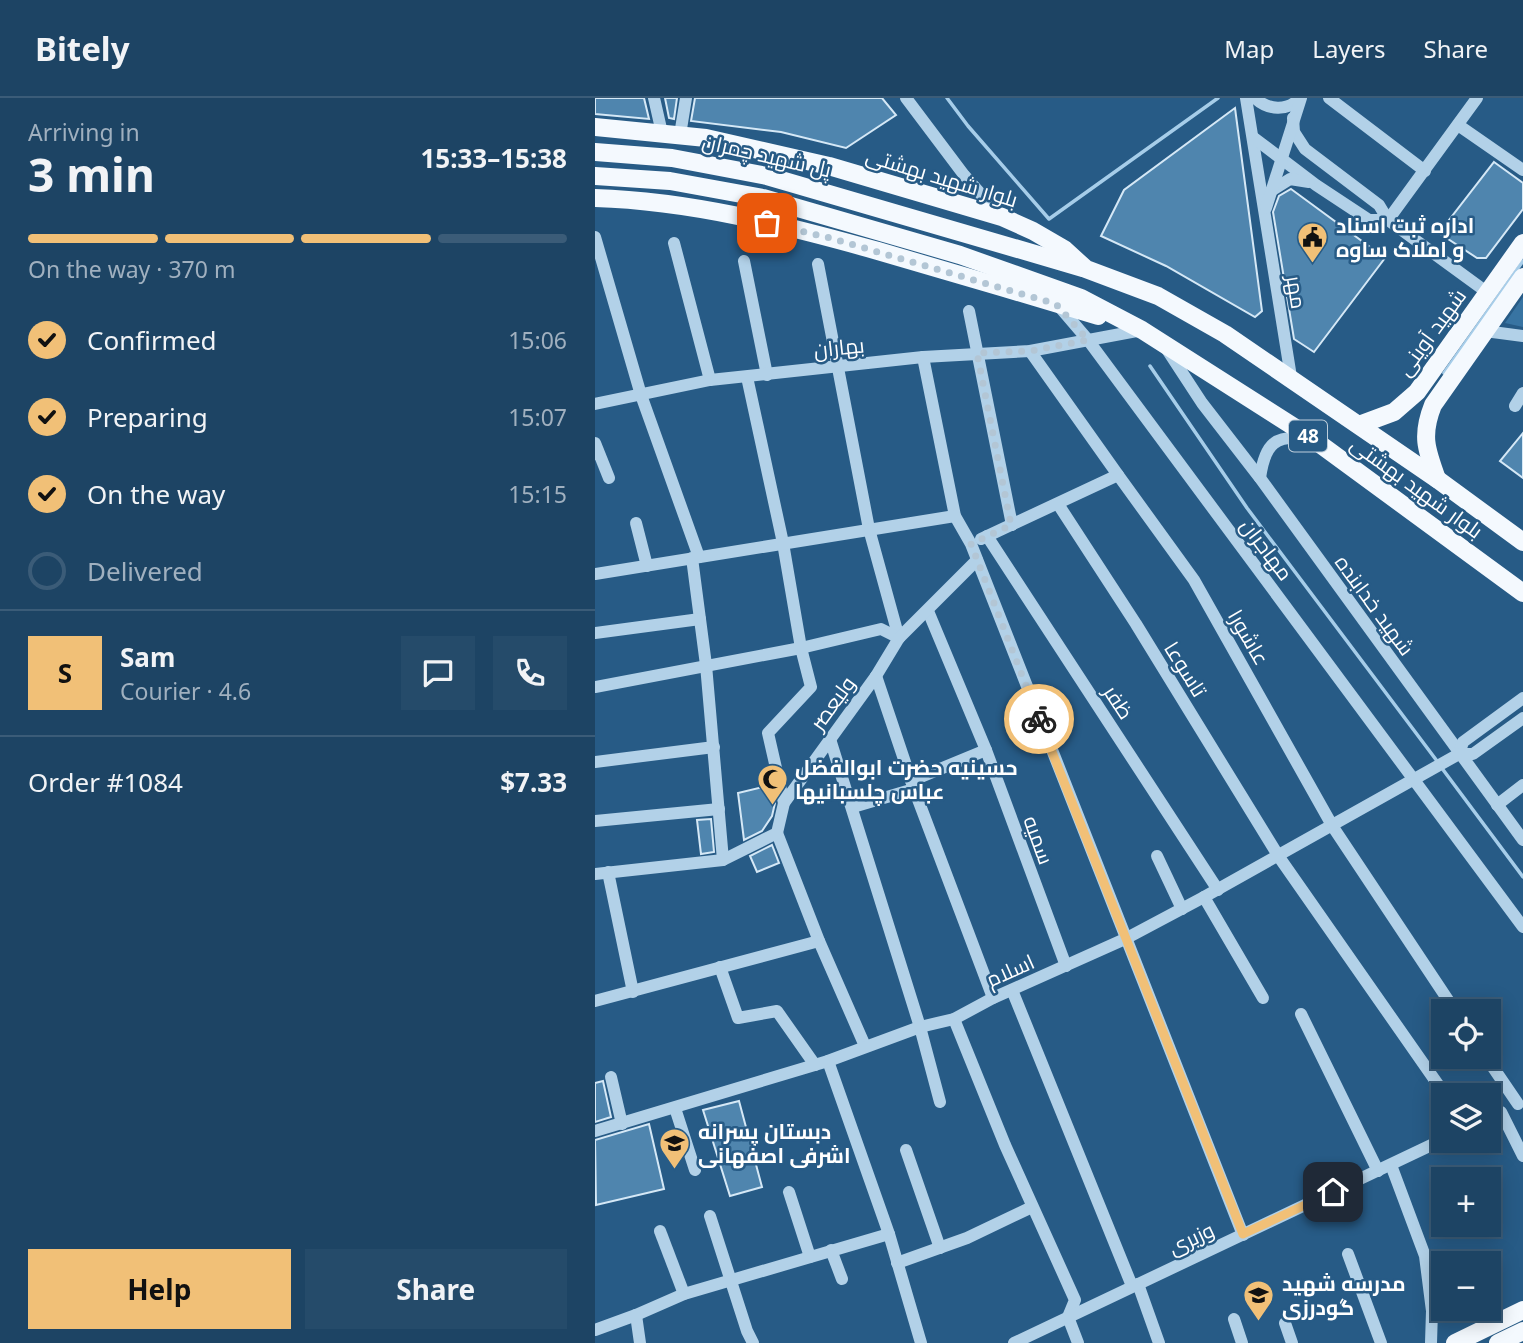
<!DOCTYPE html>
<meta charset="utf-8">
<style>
:root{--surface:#1d4464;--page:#254b6a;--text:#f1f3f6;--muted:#a0b0bf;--line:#3b5c78;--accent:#f1c077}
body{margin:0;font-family:"Noto Sans",Cairo,sans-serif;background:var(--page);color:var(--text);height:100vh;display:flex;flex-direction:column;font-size:26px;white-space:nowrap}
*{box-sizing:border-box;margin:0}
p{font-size:23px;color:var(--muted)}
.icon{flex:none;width:38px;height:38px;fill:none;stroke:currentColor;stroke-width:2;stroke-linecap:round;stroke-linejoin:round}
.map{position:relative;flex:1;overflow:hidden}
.sheet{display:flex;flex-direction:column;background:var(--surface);width:595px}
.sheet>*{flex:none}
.fabs{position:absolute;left:836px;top:901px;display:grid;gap:14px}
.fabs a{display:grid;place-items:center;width:70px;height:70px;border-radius:0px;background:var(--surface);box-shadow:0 4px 18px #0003,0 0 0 2px var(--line);font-size:35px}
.pin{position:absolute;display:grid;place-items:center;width:60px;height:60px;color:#fff;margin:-30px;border-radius:14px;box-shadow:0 4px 10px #0006}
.courier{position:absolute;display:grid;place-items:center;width:70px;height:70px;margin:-35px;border:5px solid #f1c077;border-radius:50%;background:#fff;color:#222;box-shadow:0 2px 9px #0007}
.headline em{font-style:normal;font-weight:700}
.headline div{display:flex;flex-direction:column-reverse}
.headline{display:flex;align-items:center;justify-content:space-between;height:119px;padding:0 28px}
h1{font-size:46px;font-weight:700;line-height:52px}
.bar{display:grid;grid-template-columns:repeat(4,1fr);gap:10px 7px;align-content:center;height:84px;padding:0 28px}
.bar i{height:9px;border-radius:5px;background:var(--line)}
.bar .current{background:var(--accent)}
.bar p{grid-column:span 4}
.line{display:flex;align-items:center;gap:18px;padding:0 28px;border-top:2px solid var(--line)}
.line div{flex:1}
.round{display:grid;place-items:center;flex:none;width:74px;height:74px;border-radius:0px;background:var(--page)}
ol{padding:0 28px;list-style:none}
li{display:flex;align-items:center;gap:21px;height:77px}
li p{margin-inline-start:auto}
li .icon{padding:7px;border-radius:50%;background:var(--accent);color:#111;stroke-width:4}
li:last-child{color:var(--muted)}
li i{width:38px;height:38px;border:4px solid var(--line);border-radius:50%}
.primary-button{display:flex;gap:14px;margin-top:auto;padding:14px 28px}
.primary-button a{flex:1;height:80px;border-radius:0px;background:var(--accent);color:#111;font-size:28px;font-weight:700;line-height:80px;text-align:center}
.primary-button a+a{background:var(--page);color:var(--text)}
header{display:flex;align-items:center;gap:42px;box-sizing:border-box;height:98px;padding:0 35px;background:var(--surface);border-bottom:2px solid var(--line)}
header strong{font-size:33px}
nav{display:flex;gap:38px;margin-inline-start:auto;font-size:24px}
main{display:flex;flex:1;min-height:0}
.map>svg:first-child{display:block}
.green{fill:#3874a2}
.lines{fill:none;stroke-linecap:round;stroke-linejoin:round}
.stream{stroke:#a6cde9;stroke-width:3.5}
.building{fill:#4f85ae;stroke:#d5e8f6;stroke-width:2}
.minor{stroke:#b2d1e8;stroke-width:12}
.major{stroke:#f4f9fe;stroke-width:18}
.done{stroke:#b3c6d5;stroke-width:7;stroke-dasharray:0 12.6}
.route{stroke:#f1c077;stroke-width:9}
.labels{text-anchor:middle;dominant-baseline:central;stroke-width:5;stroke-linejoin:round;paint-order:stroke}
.shield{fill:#275b86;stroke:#becedb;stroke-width:2}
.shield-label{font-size:19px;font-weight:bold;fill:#fff}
.street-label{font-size:21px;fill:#fff;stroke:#275b86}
.poi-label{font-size:21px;font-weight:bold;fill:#fff;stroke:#275b86;text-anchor:start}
</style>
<header>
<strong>Bitely</strong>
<nav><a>Map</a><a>Layers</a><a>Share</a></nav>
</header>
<main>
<section class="sheet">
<div class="headline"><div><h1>3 min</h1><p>Arriving in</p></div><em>15:33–15:38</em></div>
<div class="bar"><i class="current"></i><i class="current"></i><i class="current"></i><i></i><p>On the way · 370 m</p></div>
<ol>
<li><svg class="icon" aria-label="check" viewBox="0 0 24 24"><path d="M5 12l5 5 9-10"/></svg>Confirmed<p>15:06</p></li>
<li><svg class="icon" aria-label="check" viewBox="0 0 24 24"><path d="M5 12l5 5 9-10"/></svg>Preparing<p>15:07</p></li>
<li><svg class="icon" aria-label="check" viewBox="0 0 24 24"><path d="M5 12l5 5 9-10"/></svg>On the way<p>15:15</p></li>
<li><i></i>Delivered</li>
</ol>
<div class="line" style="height:126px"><b class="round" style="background:var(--accent);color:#111">S</b><div><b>Sam</b><p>Courier · 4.6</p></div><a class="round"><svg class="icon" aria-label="chat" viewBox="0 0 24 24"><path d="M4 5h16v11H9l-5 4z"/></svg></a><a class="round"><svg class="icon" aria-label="phone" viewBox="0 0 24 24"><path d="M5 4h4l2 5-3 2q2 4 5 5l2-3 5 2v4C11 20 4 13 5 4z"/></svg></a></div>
<div class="line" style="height:91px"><div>Order #1084</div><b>$7.33</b></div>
<div class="primary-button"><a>Help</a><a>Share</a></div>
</section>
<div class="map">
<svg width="928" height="1245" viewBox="0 0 928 1245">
<rect width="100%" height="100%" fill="#275b86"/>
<!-- green -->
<path class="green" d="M928,199V229L910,225Z"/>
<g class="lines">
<!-- stream -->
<g class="stream">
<path d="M352,0L373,28L454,121L623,0"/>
<path d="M555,268L652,410L842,663"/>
<path d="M849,275L928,163"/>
<path d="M846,669L928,779"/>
</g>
</g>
<!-- building -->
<g class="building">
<path d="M0,0H49L54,21L0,16Z"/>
<path d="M70,0H82L79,21L74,20Z"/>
<path d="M100,0H287L301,17L251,50L186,34L96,23Z"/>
<path d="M640,10L667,213L660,219L571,168L506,138L529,92Z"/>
<path d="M899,64L928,85V111L891,160H882L844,135Z"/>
<path d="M696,91L790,160L719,254L699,241L678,114L684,98Z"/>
<path d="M928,335V380L905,363Z"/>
<path d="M176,687L180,705L177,718L167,733L149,742L143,695Z"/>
<path d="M116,721L119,754L106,756L102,722Z"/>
<path d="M177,747L184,765L162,774L155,758Z"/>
<path d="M8,983L16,1019L0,1024V985Z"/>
<path d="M144,1003L167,1089L135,1098L108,1012Z"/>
<path d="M54,1026L69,1091L1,1107L0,1042Z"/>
</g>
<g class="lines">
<!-- minor -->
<g class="minor">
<path d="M59,0L67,35"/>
<path d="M311,0L369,77L406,119"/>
<path d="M651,0L696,279"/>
<path d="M660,0C673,12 692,14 705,0"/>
<path d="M734,0L830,73"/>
<path d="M698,20L699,34L710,51L784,107L793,122L893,195"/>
<path d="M863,27L928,72"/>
<path d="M85,37L91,0"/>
<path d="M659,40L721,87L774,122H793"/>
<path d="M676,93L695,81L714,84"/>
<path d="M671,110L706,0"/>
<path d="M793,122L882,0"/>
<path d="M0,139L46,297L104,459"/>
<path d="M79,145L115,282"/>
<path d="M149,163L172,277"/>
<path d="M223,166L274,431L304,540"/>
<path d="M463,207L493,242L928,829"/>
<path d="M374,213L417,427"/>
<path d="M890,233L928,238"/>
<path d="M571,250L607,305L665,380L928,742"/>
<path d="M328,259L360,418L376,446L648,1137"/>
<path d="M152,279L188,445L206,550L216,589L173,635L189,705"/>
<path d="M0,306L115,282L328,259L435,253L547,232"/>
<path d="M920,308L928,295"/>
<path d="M0,345L14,380"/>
<path d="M523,377L599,482L738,729L861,914"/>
<path d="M665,380C670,345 680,336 715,341"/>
<path d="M463,406L541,526L684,759L851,998"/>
<path d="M41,425L52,468"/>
<path d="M392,438L623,792"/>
<path d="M386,441L523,377L435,253"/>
<path d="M97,460L111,567L128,762"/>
<path d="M0,476L360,418"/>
<path d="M333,513L391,652L471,868"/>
<path d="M0,535L105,521"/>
<path d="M281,578L319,691L398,900"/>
<path d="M0,589L206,550L286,531L304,540"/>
<path d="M235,641L325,929L345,1004"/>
<path d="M864,656L868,644L928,600"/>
<path d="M0,664L119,649"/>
<path d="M316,683L391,652"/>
<path d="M902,707L928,687"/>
<path d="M258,709L319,691"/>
<path d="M0,723L124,711"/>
<path d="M182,735L224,843L270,948"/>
<path d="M562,758L587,811"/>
<path d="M13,774L38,894"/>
<path d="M0,776L128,762L182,735L189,705L281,578L304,540L382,462"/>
<path d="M609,799L668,900"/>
<path d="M125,869L143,920L182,913L220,967"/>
<path d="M417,892L537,1188"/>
<path d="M0,903L224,843"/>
<path d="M706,916L783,1073"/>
<path d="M359,921L410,1047L480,1202L473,1219"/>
<path d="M891,959L923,1006"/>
<path d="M233,963L294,1136L326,1245"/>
<path d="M16,979L27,1026"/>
<path d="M80,1010L100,1072"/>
<path d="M906,1014L928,1058"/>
<path d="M0,1033L233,963L325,929L359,921L398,900L530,841L609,799L864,656H878L928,620"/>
<path d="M311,1052L345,1150"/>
<path d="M796,1067L830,1158L837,1213L836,1245"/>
<path d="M194,1094L215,1159"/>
<path d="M115,1118L152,1233L158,1245"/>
<path d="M65,1133L89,1196"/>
<path d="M236,1152L247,1181"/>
<path d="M753,1156L786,1245"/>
<path d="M302,1165L372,1140L437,1109"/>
<path d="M543,1186L564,1245"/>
<path d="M41,1217L45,1245"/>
<path d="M473,1219L483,1245"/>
<path d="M639,1221L647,1245"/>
<path d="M690,1225L697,1245"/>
<path d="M0,1232L41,1217L89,1196L294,1136"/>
<path d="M419,1245L849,1041"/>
</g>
<!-- major -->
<g class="major">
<path d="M0,29L111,40L234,68L407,119L438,133L469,151L491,171L563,198L630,236L842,381L928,444"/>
<path d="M0,54L77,60L172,78L488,170"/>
<path d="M0,78L75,83L168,100L365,157L486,200L547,232L718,341L928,495"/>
<path d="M0,100C96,103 190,127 283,153C356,174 430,196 503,218"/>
<path d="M764,327L799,314L822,294L928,145"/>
<path d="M842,381C831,351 826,337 838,307L928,179"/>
<path d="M860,1245L928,1212"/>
<path d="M903,1245L928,1233"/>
</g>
</g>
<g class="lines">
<!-- done -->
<path class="done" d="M172,125L235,140L461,206L493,242L435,253L382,255L416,427L376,446L444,621"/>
<!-- route -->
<path class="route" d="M444,621L648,1136L738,1094"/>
</g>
<!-- icons -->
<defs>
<symbol id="civic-pin" viewBox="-11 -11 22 30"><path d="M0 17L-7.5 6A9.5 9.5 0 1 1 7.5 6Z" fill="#f1c077" stroke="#275b86"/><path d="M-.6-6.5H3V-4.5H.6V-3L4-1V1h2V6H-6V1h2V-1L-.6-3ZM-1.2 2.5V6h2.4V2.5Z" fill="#111"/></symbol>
<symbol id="mosque-pin" viewBox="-11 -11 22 30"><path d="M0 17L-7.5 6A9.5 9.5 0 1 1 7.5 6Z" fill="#f1c077" stroke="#275b86"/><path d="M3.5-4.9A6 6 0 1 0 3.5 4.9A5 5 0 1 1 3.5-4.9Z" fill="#111"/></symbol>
<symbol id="school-pin" viewBox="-11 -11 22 30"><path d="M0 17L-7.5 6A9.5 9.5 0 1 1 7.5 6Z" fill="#f1c077" stroke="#275b86"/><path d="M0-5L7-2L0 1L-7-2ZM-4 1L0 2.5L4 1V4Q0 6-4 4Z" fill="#111"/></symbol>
</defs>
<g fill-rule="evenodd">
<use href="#civic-pin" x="700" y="122" width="35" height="47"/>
<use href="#mosque-pin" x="160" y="664" width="35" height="47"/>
<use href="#school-pin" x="62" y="1028" width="35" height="47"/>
<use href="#school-pin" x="646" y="1180" width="35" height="47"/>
</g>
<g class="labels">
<!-- shield labels -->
<rect class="shield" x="694" y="322.5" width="38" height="31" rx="5"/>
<g class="shield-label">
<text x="713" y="338">48</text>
</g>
<!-- street labels -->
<g class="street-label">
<text transform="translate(172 57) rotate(13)">پل شهید چمران</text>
<text transform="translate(347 79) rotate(17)">بلوار شهید بهشتی</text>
<text transform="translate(702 194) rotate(81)">مهر</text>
<text transform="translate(836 234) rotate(-54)">شهید آوینی</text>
<text transform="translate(244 249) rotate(-6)">بهاران</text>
<text transform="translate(822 389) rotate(36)">بلوار شهید بهشتی</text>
<text transform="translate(672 451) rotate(53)">مهاجران</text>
<text transform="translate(780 507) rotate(54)">شهید خدابنده</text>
<text transform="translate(654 539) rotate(60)">عاشورا</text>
<text transform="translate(591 571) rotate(58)">تاسوعا</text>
<text transform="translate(524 604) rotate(57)">ظفر</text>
<text transform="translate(237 605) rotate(-54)">ولیعصر</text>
<text transform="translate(444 742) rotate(70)">سمیه</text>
<text transform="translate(415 872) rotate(-24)">اسلام</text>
<text transform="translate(596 1140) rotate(-25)">وزیری</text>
</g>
<!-- poi labels -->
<g class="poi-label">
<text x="741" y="127">اداره ثبت اسناد<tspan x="741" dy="24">و املاک ساوه</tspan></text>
<text x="200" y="669">حسینیه حضرت ابوالفضل<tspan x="200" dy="24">عباس چلسبانیها</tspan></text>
<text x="103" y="1033">دبستان پسرانه<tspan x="103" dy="24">اشرفی اصفهانی</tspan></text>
<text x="687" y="1185">مدرسه شهید<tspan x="687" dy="24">گودرزی</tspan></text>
</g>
</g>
</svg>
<div class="fabs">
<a><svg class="icon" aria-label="locate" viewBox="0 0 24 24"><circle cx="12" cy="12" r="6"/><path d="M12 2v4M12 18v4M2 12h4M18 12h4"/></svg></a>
<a><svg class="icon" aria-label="layers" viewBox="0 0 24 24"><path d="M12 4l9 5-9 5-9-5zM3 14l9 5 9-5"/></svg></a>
<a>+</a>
<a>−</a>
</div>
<div class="pin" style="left:172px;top:125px;background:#ea580c"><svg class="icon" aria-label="bag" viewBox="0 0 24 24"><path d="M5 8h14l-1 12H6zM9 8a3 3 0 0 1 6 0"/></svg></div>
<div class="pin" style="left:738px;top:1094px;background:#1f2937"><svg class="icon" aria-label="home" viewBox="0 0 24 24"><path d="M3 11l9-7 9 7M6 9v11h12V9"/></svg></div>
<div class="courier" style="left:444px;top:621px"><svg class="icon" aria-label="bike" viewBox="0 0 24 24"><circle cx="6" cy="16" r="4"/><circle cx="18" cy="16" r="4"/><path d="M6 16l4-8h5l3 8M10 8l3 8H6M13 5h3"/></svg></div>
</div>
</main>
